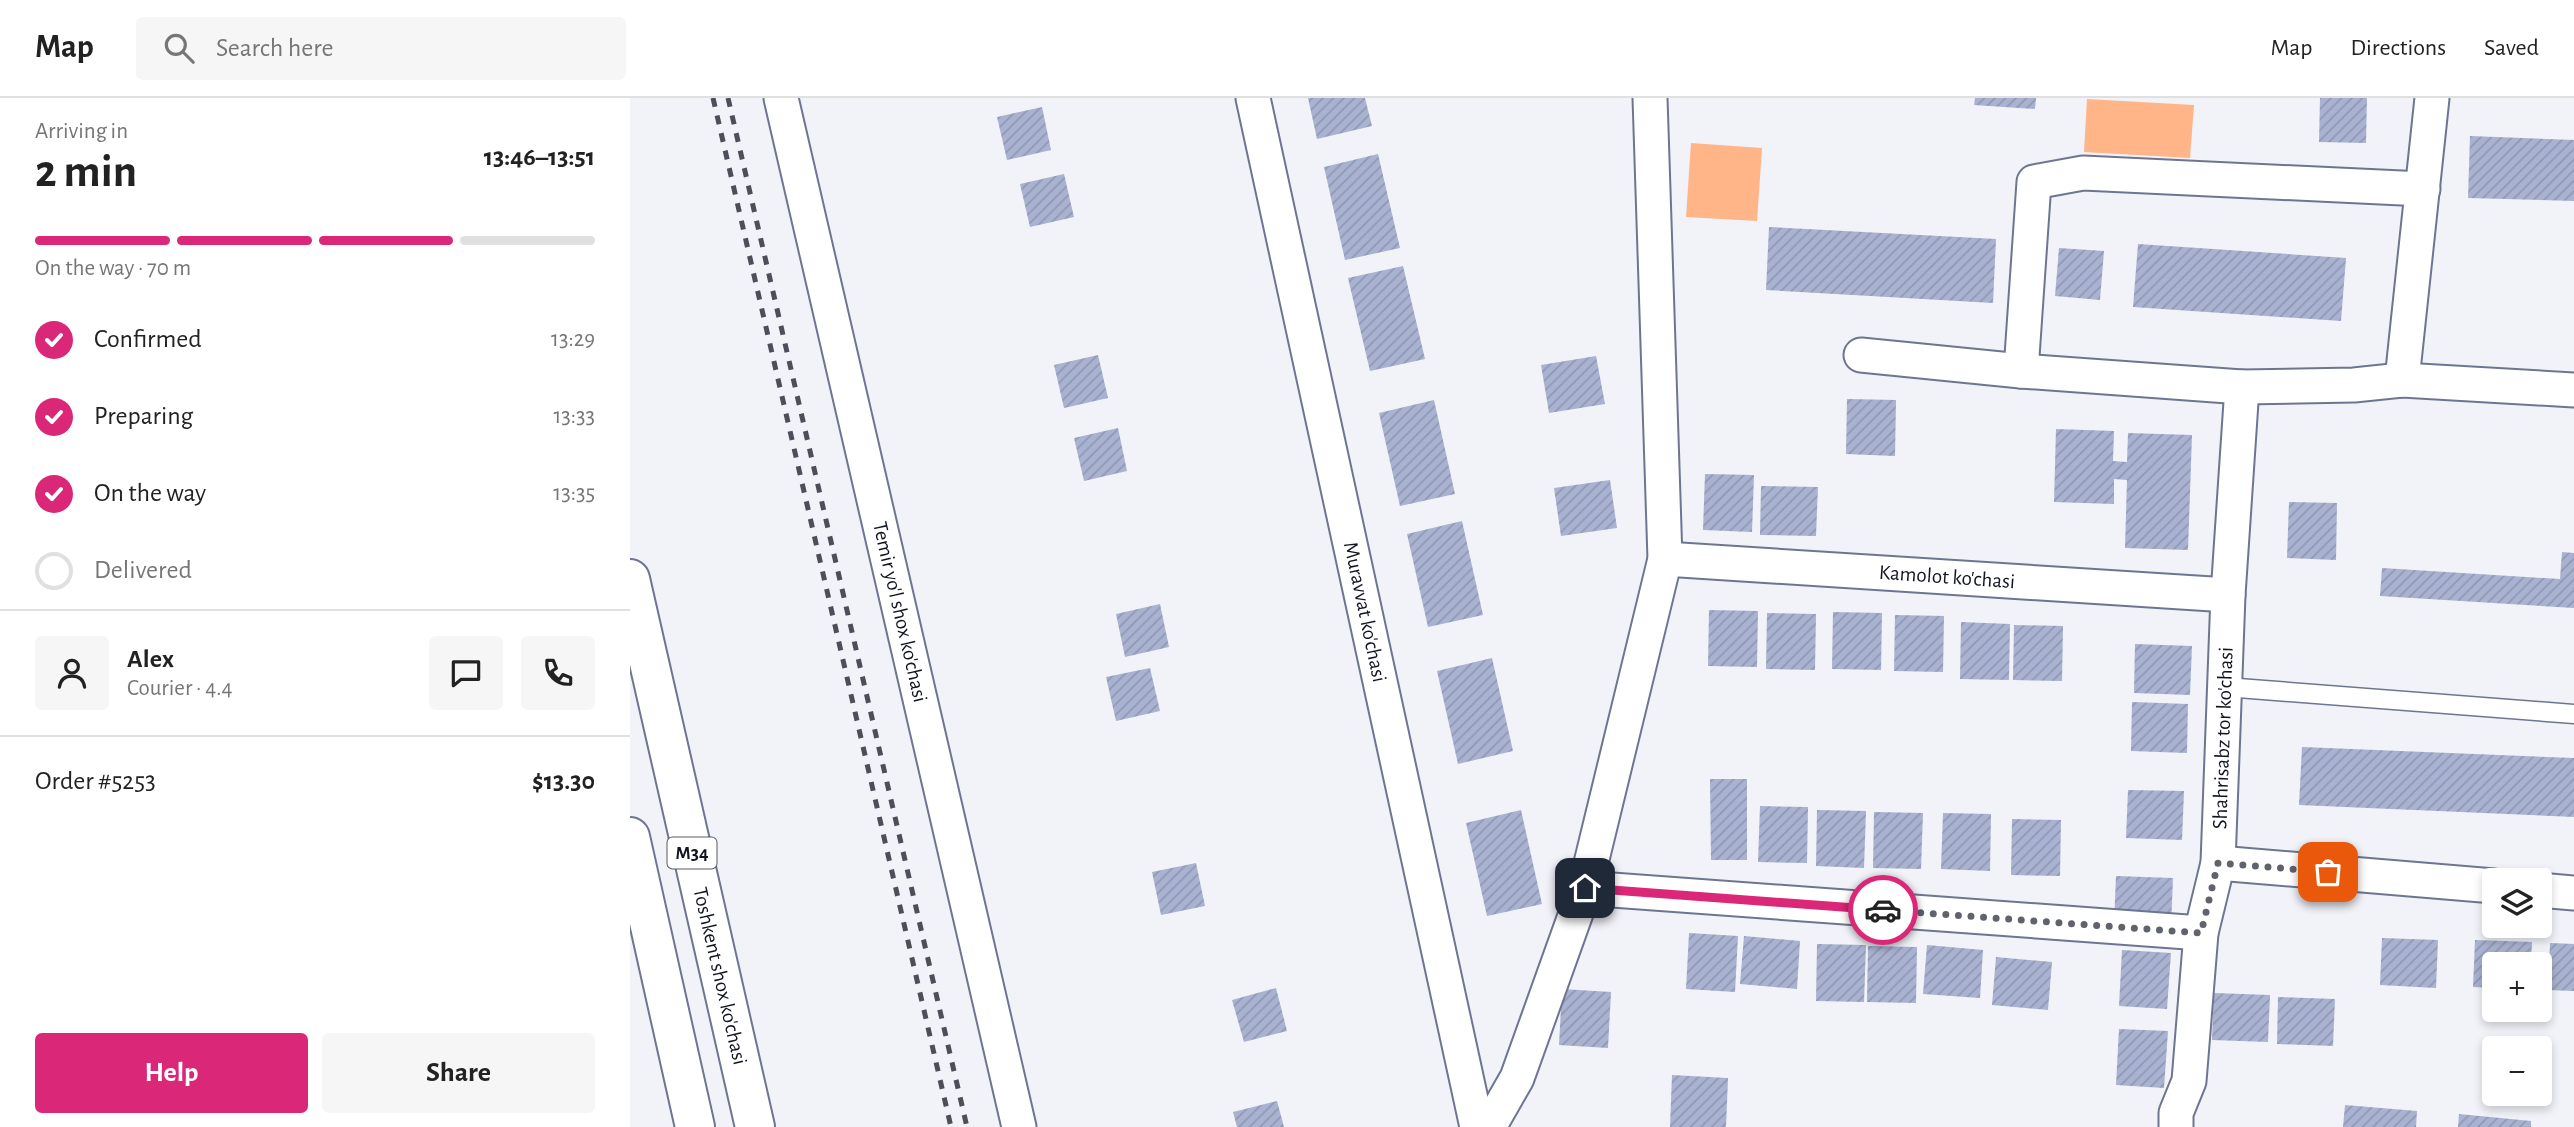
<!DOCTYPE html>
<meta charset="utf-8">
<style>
:root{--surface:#fff;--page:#f6f6f6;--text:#222;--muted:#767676;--line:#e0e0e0;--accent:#db2777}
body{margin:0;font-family:"Alegreya Sans",sans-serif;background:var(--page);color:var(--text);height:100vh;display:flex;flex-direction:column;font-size:26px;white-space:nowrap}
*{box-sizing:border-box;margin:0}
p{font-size:23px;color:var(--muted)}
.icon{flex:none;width:38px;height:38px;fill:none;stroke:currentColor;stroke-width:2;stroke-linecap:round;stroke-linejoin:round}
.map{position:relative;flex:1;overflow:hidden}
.side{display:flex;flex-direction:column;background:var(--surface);width:630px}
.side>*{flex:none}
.tools{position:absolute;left:1852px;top:770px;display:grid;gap:14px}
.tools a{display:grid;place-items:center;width:70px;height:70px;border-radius:7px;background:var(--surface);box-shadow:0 4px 10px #0003;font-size:35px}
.pin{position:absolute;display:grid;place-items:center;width:60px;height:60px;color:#fff;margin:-30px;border-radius:14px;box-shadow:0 4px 10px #0006}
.courier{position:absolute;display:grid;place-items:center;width:70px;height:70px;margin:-35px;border:5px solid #db2777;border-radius:50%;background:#fff;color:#222;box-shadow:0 2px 9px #0007}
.head em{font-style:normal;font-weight:700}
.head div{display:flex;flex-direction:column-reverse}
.head{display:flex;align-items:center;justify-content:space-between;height:119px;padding:0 35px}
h1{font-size:46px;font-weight:700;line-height:52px}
.bar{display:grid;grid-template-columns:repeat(4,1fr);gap:10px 7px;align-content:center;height:84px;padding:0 35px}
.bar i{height:9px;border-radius:5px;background:var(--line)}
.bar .selected{background:var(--accent)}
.bar p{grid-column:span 4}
.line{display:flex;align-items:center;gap:18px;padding:0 35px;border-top:2px solid var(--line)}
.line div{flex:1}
.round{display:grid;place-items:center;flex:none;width:74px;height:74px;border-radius:7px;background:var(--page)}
ol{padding:0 35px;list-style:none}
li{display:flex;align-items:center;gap:21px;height:77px}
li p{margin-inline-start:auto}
li .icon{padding:7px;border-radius:50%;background:var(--accent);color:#fff;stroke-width:4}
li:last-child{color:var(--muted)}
li i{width:38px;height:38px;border:4px solid var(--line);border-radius:50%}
.action{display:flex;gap:14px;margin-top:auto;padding:14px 35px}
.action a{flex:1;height:80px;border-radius:7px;background:var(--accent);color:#fff;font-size:28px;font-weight:700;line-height:80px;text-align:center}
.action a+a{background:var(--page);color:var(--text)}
header{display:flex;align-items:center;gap:42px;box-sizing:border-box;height:98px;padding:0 35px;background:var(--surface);border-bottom:2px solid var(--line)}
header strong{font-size:33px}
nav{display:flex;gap:38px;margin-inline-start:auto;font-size:24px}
.search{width:490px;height:63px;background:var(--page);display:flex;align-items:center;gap:18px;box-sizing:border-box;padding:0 24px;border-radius:7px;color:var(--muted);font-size:26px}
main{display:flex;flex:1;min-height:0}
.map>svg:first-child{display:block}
.pitch{fill:#ffb588}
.building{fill:url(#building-hatch)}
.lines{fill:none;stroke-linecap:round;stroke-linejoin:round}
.lane-casing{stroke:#6d7591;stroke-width:21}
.street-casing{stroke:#6d7591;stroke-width:37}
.highway-casing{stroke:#6d7591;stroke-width:42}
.lane{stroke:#fff;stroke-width:18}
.street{stroke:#fff;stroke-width:33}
.highway{stroke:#fff;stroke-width:38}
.rail{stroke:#4c4f59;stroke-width:5;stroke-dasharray:9 9;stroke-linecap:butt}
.done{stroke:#60636c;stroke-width:7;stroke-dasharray:0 12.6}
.route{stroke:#db2777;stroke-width:9}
.labels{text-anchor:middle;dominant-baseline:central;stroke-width:6;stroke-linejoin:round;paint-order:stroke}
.shield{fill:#fff;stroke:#595b63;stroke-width:2}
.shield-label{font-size:19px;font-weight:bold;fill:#121520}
.street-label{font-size:21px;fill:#121520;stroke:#fff}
</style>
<header>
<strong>Map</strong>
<div class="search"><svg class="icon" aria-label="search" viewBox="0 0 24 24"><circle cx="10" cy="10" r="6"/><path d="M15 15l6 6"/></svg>Search here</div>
<nav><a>Map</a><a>Directions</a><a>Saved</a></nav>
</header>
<main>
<section class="side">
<div class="head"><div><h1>2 min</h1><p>Arriving in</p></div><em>13:46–13:51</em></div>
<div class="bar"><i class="selected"></i><i class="selected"></i><i class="selected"></i><i></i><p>On the way · 70 m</p></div>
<ol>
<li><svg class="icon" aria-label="check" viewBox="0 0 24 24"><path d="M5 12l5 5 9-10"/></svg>Confirmed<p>13:29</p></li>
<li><svg class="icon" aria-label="check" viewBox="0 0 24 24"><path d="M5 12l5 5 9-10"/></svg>Preparing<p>13:33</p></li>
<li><svg class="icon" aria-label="check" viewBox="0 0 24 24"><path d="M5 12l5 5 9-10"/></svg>On the way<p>13:35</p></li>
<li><i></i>Delivered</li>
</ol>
<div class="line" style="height:126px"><a class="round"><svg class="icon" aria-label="person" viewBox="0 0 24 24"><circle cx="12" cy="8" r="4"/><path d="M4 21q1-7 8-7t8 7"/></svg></a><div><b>Alex</b><p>Courier · 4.4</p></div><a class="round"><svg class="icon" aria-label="chat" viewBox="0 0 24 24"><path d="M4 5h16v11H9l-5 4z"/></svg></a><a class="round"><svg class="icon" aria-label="phone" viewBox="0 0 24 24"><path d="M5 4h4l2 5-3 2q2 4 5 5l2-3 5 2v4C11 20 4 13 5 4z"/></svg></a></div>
<div class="line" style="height:91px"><div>Order #5253</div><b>$13.30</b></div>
<div class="action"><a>Help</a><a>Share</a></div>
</section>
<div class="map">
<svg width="1944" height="1029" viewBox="0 0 1944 1029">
<defs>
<pattern id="building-hatch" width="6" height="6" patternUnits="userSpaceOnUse" patternTransform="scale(1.75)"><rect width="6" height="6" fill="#a9b2d0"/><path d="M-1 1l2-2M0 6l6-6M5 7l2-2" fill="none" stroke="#9098b2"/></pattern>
</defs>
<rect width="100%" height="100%" fill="#f1f3f9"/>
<!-- pitch -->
<g class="pitch">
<path d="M1457,1L1564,7L1560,60L1454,54Z"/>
<path d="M1061,45L1132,50L1127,123L1056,119Z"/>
</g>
<!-- building -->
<g class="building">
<path d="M678,0H735L742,28L687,41Z"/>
<path d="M1345,0H1406L1405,11L1344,7Z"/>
<path d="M1690,0H1737L1736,45L1689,44Z"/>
<path d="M412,9L421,52L377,62L367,19Z"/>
<path d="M1840,38L1944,42V103L1838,100Z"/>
<path d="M748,56L770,150L715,162L694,69Z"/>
<path d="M434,76L444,119L400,129L390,86Z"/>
<path d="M1139,129L1366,141L1363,205L1136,192Z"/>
<path d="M1508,146L1716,160L1711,223L1503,209Z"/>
<path d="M1429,150L1474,153L1470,202L1425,198Z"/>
<path d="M773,168L795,261L740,273L718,180Z"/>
<path d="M468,257L478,300L434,310L424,267Z"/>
<path d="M966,258L975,306L919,315L911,267Z"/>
<path d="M1217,301L1266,302L1265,358L1216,356Z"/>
<path d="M804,302L825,396L770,408L749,315Z"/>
<path d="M488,330L497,373L454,383L444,340Z"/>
<path d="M1426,331L1484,333L1483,363L1497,364L1498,335L1562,337L1558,452L1495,450L1497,382L1484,381V406L1424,404Z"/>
<path d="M1075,376L1124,377L1122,434L1073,432Z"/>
<path d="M980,382L987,430L931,438L924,390Z"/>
<path d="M1131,388L1188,389L1186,438L1130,437Z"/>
<path d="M1659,404L1707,405L1706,462L1657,460Z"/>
<path d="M832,423L853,517L798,529L777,436Z"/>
<path d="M1932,454L1944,455V510L1750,498L1752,470L1930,481Z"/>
<path d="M530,506L539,549L495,559L486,516Z"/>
<path d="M1079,512L1128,513L1127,569L1078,568Z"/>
<path d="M1203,514L1252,515L1251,572L1202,571Z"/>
<path d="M1137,515L1186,516L1185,572L1136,571Z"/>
<path d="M1265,517L1314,518L1313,574L1264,573Z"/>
<path d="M1331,524L1380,526L1379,582L1330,581Z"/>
<path d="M1384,527L1433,528L1432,583L1383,582Z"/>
<path d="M1505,546L1562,548L1560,597L1504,595Z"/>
<path d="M862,560L883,653L828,666L807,573Z"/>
<path d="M520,570L530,613L486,623L476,579Z"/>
<path d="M1502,604L1558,606L1557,655L1501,653Z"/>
<path d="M1672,649L1944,660V719L1669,707Z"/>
<path d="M1080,681H1117V762H1081Z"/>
<path d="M1498,692L1554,693L1552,742L1496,740Z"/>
<path d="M1130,708L1178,709L1177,765L1128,764Z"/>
<path d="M891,712L912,806L857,818L836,725Z"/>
<path d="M1187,712L1236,713L1234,770L1186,768Z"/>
<path d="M1244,714L1293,715L1291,771L1243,770Z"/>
<path d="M1313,715L1361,716L1360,773L1311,771Z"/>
<path d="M1382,721L1431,722L1430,778L1381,777Z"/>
<path d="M566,765L575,808L531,817L522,774Z"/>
<path d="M1486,778L1543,780L1541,828L1484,826Z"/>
<path d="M1059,835L1108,838L1105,894L1056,891Z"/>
<path d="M1114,838L1170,843L1167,891L1110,886Z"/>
<path d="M1752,840L1808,842L1806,890L1750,887Z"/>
<path d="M1845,842L1902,844L1901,866H1864V890L1843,889Z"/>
<path d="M1920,845L1944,846V893L1918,892Z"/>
<path d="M1187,846L1236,847L1234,904L1186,903Z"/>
<path d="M1297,847L1353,852L1350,900L1293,896Z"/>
<path d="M1238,848L1287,849L1286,905L1237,904Z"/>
<path d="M1492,852L1541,855L1537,911L1489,908Z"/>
<path d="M1366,859L1422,864L1418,912L1362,907Z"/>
<path d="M646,890L657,933L614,944L602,902Z"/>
<path d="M932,891L981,894L978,950L929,947Z"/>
<path d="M1584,895L1640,897L1638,944L1582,942Z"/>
<path d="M1648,899L1705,901L1703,948L1647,946Z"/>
<path d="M1489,931L1538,933L1534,990L1486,987Z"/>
<path d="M1042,977L1098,980L1096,1029H1040Z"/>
<path d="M647,1003L654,1029H607L603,1014Z"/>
<path d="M1715,1007L1787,1013L1786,1029H1713Z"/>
<path d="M1829,1016L1901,1023V1029H1828Z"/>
</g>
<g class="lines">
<defs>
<path id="lane" d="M1595,589L1944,616"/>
<g id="street">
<path d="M151,0L389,1029"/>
<path d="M623,0L847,1029"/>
<path d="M1231,257L1391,273L1612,289L1724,287L1772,282L1944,292"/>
<path d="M1391,273L1404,84L1453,75L1793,91"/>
<path d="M1772,282L1802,0"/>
<path d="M1035,461L1598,497"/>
<path d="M1588,765L1864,788"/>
<path d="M955,790L1571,835"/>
<path d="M1909,792L1944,795"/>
<path d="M859,1029L887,980L955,790L1035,461L1020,0"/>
<path d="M1546,1029V1015L1559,983L1571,835L1588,765L1598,497L1612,289"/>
</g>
<g id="highway">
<path d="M0,481L125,1029"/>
<path d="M0,739L65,1029"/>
</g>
</defs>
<!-- lane casing -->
<use href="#lane" class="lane-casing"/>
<!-- street casing -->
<use href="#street" class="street-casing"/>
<!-- highway casing -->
<use href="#highway" class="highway-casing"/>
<!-- lane -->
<use href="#lane" class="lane"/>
<!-- street -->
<use href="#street" class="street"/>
<!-- highway -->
<use href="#highway" class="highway"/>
<!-- rail -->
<g class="rail">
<path d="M83,0L321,1029"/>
<path d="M98,0L337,1029"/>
</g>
</g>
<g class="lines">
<!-- done -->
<path class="done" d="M1253,812L1571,835L1588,765L1698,774"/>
<!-- route -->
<path class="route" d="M955,790L1253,812"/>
</g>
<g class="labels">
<!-- shield labels -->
<rect class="shield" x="37.5" y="739.5" width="49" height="31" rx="5"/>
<g class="shield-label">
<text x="62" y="755">M34</text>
</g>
<!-- street labels -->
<g class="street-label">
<text transform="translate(1317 479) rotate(4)">Kamolot ko'chasi</text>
<text transform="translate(270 514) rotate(77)">Temir yo'l shox ko'chasi</text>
<text transform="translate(735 514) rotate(78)">Muravvat ko'chasi</text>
<text transform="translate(1593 640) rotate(-88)">Shahrisabz tor ko'chasi</text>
<text transform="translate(90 878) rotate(77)">Toshkent shox ko'chasi</text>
</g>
</g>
</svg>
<div class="tools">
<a><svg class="icon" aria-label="layers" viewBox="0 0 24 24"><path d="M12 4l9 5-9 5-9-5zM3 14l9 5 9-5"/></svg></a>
<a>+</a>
<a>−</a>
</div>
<div class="pin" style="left:1698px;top:774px;background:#ea580c"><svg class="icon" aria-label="bag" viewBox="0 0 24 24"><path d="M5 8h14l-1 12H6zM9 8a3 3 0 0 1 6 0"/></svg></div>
<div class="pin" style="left:955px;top:790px;background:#1f2937"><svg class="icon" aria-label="home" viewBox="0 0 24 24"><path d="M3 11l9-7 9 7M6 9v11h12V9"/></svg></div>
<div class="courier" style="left:1253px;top:812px"><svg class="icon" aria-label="car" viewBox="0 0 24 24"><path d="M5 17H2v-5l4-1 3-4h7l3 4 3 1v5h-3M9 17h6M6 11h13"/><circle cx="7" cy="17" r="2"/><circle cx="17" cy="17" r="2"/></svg></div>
</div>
</main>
